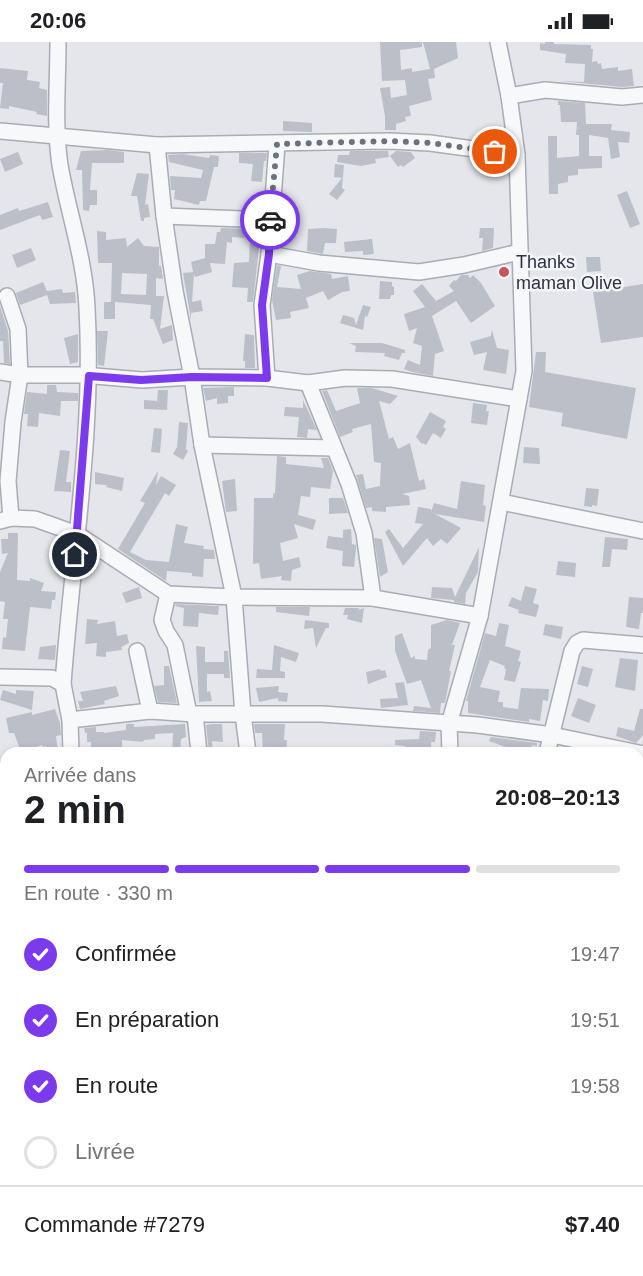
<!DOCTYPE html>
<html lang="fr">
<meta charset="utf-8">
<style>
:root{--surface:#fff;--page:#f6f6f6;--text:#202124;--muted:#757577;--line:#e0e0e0;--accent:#7c3aed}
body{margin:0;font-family:Helvetica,sans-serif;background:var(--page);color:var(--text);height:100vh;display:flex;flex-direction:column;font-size:22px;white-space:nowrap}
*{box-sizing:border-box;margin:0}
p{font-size:20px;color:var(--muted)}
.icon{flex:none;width:33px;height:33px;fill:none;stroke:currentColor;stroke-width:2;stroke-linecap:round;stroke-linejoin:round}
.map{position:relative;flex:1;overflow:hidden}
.details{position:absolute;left:0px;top:705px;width:644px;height:530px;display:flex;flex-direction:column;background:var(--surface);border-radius:18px 18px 0 0;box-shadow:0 3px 9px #0003}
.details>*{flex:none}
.pin{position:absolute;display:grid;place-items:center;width:51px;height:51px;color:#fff;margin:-26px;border:3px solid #fff;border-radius:50%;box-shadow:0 2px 6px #0007}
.courier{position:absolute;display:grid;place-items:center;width:60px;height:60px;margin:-30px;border:4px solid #7c3aed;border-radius:50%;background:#fff;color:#222;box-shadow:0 2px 8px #0007}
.overview em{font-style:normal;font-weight:700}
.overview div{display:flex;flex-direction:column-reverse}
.overview{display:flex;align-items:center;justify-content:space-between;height:102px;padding:0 24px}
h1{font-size:39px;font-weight:700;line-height:45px}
.bar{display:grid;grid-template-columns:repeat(4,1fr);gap:9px 6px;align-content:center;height:72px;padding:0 24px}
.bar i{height:8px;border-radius:4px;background:var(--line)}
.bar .active{background:var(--accent)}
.bar p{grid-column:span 4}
.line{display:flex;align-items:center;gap:15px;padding:0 24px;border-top:2px solid var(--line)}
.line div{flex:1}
ol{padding:0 24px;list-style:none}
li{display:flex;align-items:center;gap:18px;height:66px}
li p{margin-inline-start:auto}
li .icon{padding:6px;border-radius:50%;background:var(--accent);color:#fff;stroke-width:4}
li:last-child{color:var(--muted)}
li i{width:33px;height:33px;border:3px solid var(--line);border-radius:50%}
.status{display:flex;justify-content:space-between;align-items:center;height:42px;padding:0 30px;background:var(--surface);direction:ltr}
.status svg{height:16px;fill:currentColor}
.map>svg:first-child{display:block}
.building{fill:#bcbfc7;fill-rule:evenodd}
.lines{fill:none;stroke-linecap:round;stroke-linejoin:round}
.minor-casing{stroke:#a9acb5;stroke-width:18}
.minor{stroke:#f7f8fa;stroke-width:15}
.done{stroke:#6d717d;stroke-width:6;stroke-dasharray:0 10.8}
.route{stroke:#7c3aed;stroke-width:8}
.poi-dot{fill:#c45559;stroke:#f4f5f8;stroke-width:2}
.labels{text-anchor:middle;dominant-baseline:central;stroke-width:5;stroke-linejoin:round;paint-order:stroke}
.poi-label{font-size:18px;fill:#2d3242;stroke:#f4f5f8;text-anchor:start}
</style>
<div class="status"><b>20:06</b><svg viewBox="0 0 49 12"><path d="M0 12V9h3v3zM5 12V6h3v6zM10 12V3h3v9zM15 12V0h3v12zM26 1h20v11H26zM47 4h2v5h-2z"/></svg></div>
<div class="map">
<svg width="643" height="1234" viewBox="0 0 643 1234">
<rect width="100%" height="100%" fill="#e4e6eb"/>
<!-- building -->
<g class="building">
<path d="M380,0H422V5L400,8L401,28L412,26V30L430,27L423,0H456L458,16L434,27L435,36L428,37L432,58L409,64L411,74L405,75L406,79L396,82V88H385V74L380,46L390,45L391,56L407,53L405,38L382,39Z"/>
<path d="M545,0H554V2L591,3V7H593L592,20L597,19L598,22L601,21L602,27L618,25V29L632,27L634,44L622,45L559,39L584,40L585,22L565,21L566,12L540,8V1L545,2Z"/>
<path d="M0,26L28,29L27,38L40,40L39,46L47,48V74L36,72L37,70L9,64V67L0,66L3,41H0Z"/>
<path d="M558,59L585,61L586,82H612L611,88L630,90L629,101L618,100L620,115L611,117L608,96L589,93V114H602V126L578,127V133L568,134V140L558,142V152H549L548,94H557V116L579,114V93H576L577,80H561L560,63H558Z"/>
<path d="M283,79L312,81V90L283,89Z"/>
<path d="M109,108L124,110V121H92L90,148H97V163H90L89,169L83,168L82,128H76L81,109Z"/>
<path d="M350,109H388L389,115L375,117L376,121L361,124L337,120L338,113H349Z"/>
<path d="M396,109L411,110L415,116L403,125L401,123L398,125L390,114Z"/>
<path d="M18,110L23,122L5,130L0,117Z"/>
<path d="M239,111H267L266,119H264L262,140L251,139L253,122L239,121Z"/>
<path d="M182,112L209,116L210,113L219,114L218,125H214L206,159H200L199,163L174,157L175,148H171L170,134L201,136L203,128L169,120L168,113Z"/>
<path d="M335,122L344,123L342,146L345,148L337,158L329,152L342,136L334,135Z"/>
<path d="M137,131L149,132L145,163L148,162L150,175L144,176V179H141L137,154H131Z"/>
<path d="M627,149L640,182L630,186L617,153Z"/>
<path d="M48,160L53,175L42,178L40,173L0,188V173L18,166L19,169Z"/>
<path d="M221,186L245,187L244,196L232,195V201L227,200L225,222L210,221L212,230L195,235L194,232L192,260L201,258L203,269L191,271V278L183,231L193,230L191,220L205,216V202H215L217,190H220Z"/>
<path d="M324,186L337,187L336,201H325L323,212L307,209L308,187Z"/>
<path d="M480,186H494L493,206L482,209L483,196H479Z"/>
<path d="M97,189L106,190V198L126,196L127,205L138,196L144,204L159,205V224H161L163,237L156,236V254H164L160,287L172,283L173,298L163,302L153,277H150L151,263L115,260V277H104V260H114H111L112,221H98ZM122,231L147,232L146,253L121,252Z"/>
<path d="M250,196L260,197L253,260H247L248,246L232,245L234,221L249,220Z"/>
<path d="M372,197L374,212L363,213V209L345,210L344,200Z"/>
<path d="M31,206L36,218L17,226L12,213Z"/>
<path d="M586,215H600L601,229L587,230Z"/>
<path d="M277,223L281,224L277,245L301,247L297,233L310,229L331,232L332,237L348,234L350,249L342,250L328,258L323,249L306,256L309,266L290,270L291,276L276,278L272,258Z"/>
<path d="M461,233H468L470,236L473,233L481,241L495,264L471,281L456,259L432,274L444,309L435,312L433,334L412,330L404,327L408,318L420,323L422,304L413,301L417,286L409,289L404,272L425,265L413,249L422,242L436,259L454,249L449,244L454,238L456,239Z"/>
<path d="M380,239L392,240V244L394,245V253H391L390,257H379Z"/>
<path d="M43,240L47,249L62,247L63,251L75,250L76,261L50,262L47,253L20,263L16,251Z"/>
<path d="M643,242V295L601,301L593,250Z"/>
<path d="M363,263L371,265L367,275L365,274L363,288L340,281L343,273L354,276L356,283Z"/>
<path d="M0,264L8,289L10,322L4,321L3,299H0Z"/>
<path d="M492,288L497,306L509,308L506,332L483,328L487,310L474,313L470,300L491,294Z"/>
<path d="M97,289H108L104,324L98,323Z"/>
<path d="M78,292V320L70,322L64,296Z"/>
<path d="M245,292L254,293L255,326H245V319H243Z"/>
<path d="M349,301H382L405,308V311H402L399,318L384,314L385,311L355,310L356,304Z"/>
<path d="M536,310H546L545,330L636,346L627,397L561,384L563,371L529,365Z"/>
<path d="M47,343H56L57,350L78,351V359H61L60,374L39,371L38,385L27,384L28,372H24L27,350L47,352Z"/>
<path d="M234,345V354H228V361L217,362V356L206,359L203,346Z"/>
<path d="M357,346H372L398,354L390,362L379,359L389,397L393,395L398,407L410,401L419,439L424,437L426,447L402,452L409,454L410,463L386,465V470L372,469V465L366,466L356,433L363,432L366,447L380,444L381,421L374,420L371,382L352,387L353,390L340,395L322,349L327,348L336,369L360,361Z"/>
<path d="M158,348H168L167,368L144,367V358L157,359Z"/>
<path d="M303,358L317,388L308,387L307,396L297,395L299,375L284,374L285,365L303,366Z"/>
<path d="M473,361L487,363L486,369H489L487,383L471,381Z"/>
<path d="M430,370L446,379L443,385L446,387L441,396L433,391L426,403L423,401L422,402L416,395Z"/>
<path d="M179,380L188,381L186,407L188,409L183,418L173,412L177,405Z"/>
<path d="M154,386L162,387L160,411L151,410Z"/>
<path d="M524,405L539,406L540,422L523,421Z"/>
<path d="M60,408L70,409L66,440H71V450L54,449Z"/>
<path d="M277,414L286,415V422L324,426L321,416H328L333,429L330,447L311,445L310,455L301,454L298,473L316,478L313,488L294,482L298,496L280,501L283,519L299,515L301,525L292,528L291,539L281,538L282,534L261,537L259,521L253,522L254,456H273V451L275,452Z"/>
<path d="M158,429L156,443L161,434L176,443L169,454L165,451L130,510L146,518L169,520L176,482L188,485L184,501L204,504L203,507L214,508L215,517H204L203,535L192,534V531L167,529L166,539L118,507L145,461L140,459Z"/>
<path d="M95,430L124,436L122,449L106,445L107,443L95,442Z"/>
<path d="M235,437L237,469L226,470L222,439Z"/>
<path d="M461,439L485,443L483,463L486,464L484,480L435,472L461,486L447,502L441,497L433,504L427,496L403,524L385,490L389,487L403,506L423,482L415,481L418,465L431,467V470L434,461L457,467Z"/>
<path d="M586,446L599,447L597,464L592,463V465L584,464Z"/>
<path d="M329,456H343L348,471L329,472Z"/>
<path d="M351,487L352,502L356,503V506L354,525L342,524L343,509L326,506L328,494L343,496V488Z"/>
<path d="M8,491H18L17,538L30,539V536L44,541L41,549L56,550L55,558H52L51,567L30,565L25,609L2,607L3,595L6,596L8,577H3L5,560L0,559V530L8,511L2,512L1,497H8Z"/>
<path d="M605,495L628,497L627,508L612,507L610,525H602Z"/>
<path d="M374,496L382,497L388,530L380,535Z"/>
<path d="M479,505L478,530L466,551L465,562L454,560V558L431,556L432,545L452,546L455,555Z"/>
<path d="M558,519L576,521L575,535L556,533Z"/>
<path d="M525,544L537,547L533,561L539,563L536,575L518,571L519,568L508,564L512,555L521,559Z"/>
<path d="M139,545L142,556L126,561L122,551Z"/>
<path d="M629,555L643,556V571H641L639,587L626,585Z"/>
<path d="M176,562L219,564L218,573L199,571L198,585L183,584L184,566L175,564Z"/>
<path d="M276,565H310L309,574L276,570Z"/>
<path d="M345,566H359L358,568L364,566L362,581L347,577L348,573H343Z"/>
<path d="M87,577L98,578L97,582L115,579L117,594L127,592L129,601L121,605L122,608L106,610V615L96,614L97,601L85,602Z"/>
<path d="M305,578L329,581V586H326L316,606L313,586L304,587Z"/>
<path d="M447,578L460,581L452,603H455L449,629H451L445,661H441L440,671L413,669L414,664L431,666L421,638L407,642L395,609V594L402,591L411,616L415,614V617L427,618L428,608L431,606V583Z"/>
<path d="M499,581L509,583L505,604L521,609L518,619L521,620L515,640L504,638L506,627L504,626L505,624L490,618L480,645L500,649L498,660H503V665L518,667L521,646L549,647L548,659L543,658L540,679L529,677V680L468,671V659H466L485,591L496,594Z"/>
<path d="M545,582L563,585L561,597L543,593Z"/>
<path d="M56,603L55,618L38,617L40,605Z"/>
<path d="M274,603L299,611L296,620L281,615L280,629L285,630V636H256L257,627L272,628Z"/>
<path d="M196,604L205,605V620H224V609H228L230,636H224V632H207V650L210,649L212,659L199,660Z"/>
<path d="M620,616L638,618L635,649L615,645Z"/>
<path d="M164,624H169L177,661L158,660L154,644L164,643Z"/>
<path d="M582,624L593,627L588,645L577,642Z"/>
<path d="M380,627L381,629L385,628L387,635L368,642L366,630Z"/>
<path d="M404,640L408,663L381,666L380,657L398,656L395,641Z"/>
<path d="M116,644L119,654L104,659L105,662L80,667L78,659H83L80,650Z"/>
<path d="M279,644L278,650L288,651L287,660L278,659V656L259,660L256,646Z"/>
<path d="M3,648L16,652V648L34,649L32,668L0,658Z"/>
<path d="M578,656L596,663L589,681L571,674Z"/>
<path d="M55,667L60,681L61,693L56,694L58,711H47L46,704L43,705L42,703L21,710L14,691H9L6,676L32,670V673Z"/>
<path d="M640,667H643V693L636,701L616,694L618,685L634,689Z"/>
<path d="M126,682H134V685L185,682L186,695L181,697L180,711H172L173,691L155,692V697L144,698L143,700L122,698V707L111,708V706H91V700H87V691H85L84,686L96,685V690H104V691L126,688Z"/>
<path d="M213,682H222L223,700L212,699L213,711H209L206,683Z"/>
<path d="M254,682H285L284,698H287L286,711H263L262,691H255Z"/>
<path d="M420,689L436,690L435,700H431V706L414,705V711H405V704L395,703V698L419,697Z"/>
<path d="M491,695L537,701V704L532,703L530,711H523L489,699Z"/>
</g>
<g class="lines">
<defs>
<g id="minor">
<path d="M58,0C58,41 54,83 60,123C68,170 85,217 87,266C94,391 72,517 63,642L70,678L71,711"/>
<path d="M509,54L545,48L622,55L643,53"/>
<path d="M0,89L157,103L390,99L430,101L517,113"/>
<path d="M157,103L164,174L175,249L192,335L202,403L234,555L243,672L248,711"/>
<path d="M164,174L270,178"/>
<path d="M269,212L319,221L419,230L464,223L519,210"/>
<path d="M7,254L18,287L20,333L13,380L8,439L11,476"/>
<path d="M0,330L20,333H83L142,338L192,335L267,336L308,341L345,336L392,337L519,357"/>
<path d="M267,336L262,263L269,212L277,102"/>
<path d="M308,341L349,442L364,491L373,556"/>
<path d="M202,403L334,406"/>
<path d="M501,460L643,489"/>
<path d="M0,479L11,476L35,477L77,492L168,552L234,555L373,556L480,574"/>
<path d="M168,552L162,578L166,589L175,603L189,672"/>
<path d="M137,609L150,669"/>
<path d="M0,635L52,636L63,642"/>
<path d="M195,672L199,711"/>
<path d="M70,678L150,669L195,672H322L478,683L552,693L643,712"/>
<path d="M450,711L449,682L480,574L524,329L517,113L509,54L498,0"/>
<path d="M547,711L572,609L577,601L583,598L643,603"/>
<path d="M0,728L6,727"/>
<path d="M638,792L643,791"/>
<path d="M0,900L6,901"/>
<path d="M0,1038L6,1039"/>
<path d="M0,1146L6,1118"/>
<path d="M567,1228L597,1234"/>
<path d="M171,1234L174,1228"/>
<path d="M412,1234L414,1228"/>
</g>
</defs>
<!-- minor casing -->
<use href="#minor" class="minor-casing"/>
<!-- minor -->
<use href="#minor" class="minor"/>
</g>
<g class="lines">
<!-- done -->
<path class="done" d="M270,178L277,102L390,99L430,101L495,110"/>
<!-- route -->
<path class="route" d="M75,513L89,334L141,338L192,335L267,336L262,263L269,212L270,178"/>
</g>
<!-- markers -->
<circle class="poi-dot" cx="504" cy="230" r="6"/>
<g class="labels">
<!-- poi labels -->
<g class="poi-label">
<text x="516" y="220">Thanks<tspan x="516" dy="21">maman Olive</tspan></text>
</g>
</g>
</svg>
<div class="pin" style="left:495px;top:110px;background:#ea580c"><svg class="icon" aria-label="bag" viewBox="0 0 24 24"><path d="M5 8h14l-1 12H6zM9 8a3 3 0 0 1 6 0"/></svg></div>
<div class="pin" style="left:75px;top:513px;background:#1f2937"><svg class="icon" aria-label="home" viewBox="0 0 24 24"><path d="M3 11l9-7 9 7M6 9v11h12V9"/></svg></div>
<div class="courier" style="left:270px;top:178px"><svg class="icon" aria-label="car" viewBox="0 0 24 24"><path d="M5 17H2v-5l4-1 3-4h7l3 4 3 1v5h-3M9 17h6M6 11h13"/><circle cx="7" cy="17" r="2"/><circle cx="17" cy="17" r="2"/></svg></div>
<section class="details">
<div class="overview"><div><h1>2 min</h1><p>Arrivée dans</p></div><em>20:08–20:13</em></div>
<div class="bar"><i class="active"></i><i class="active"></i><i class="active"></i><i></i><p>En route · 330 m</p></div>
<ol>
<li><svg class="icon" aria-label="check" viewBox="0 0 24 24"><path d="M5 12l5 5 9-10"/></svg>Confirmée<p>19:47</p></li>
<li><svg class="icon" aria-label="check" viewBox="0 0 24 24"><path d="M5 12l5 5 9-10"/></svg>En préparation<p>19:51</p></li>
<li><svg class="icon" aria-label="check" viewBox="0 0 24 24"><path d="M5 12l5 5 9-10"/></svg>En route<p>19:58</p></li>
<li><i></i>Livrée</li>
</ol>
<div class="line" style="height:78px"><div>Commande #7279</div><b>$7.40</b></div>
</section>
</div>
